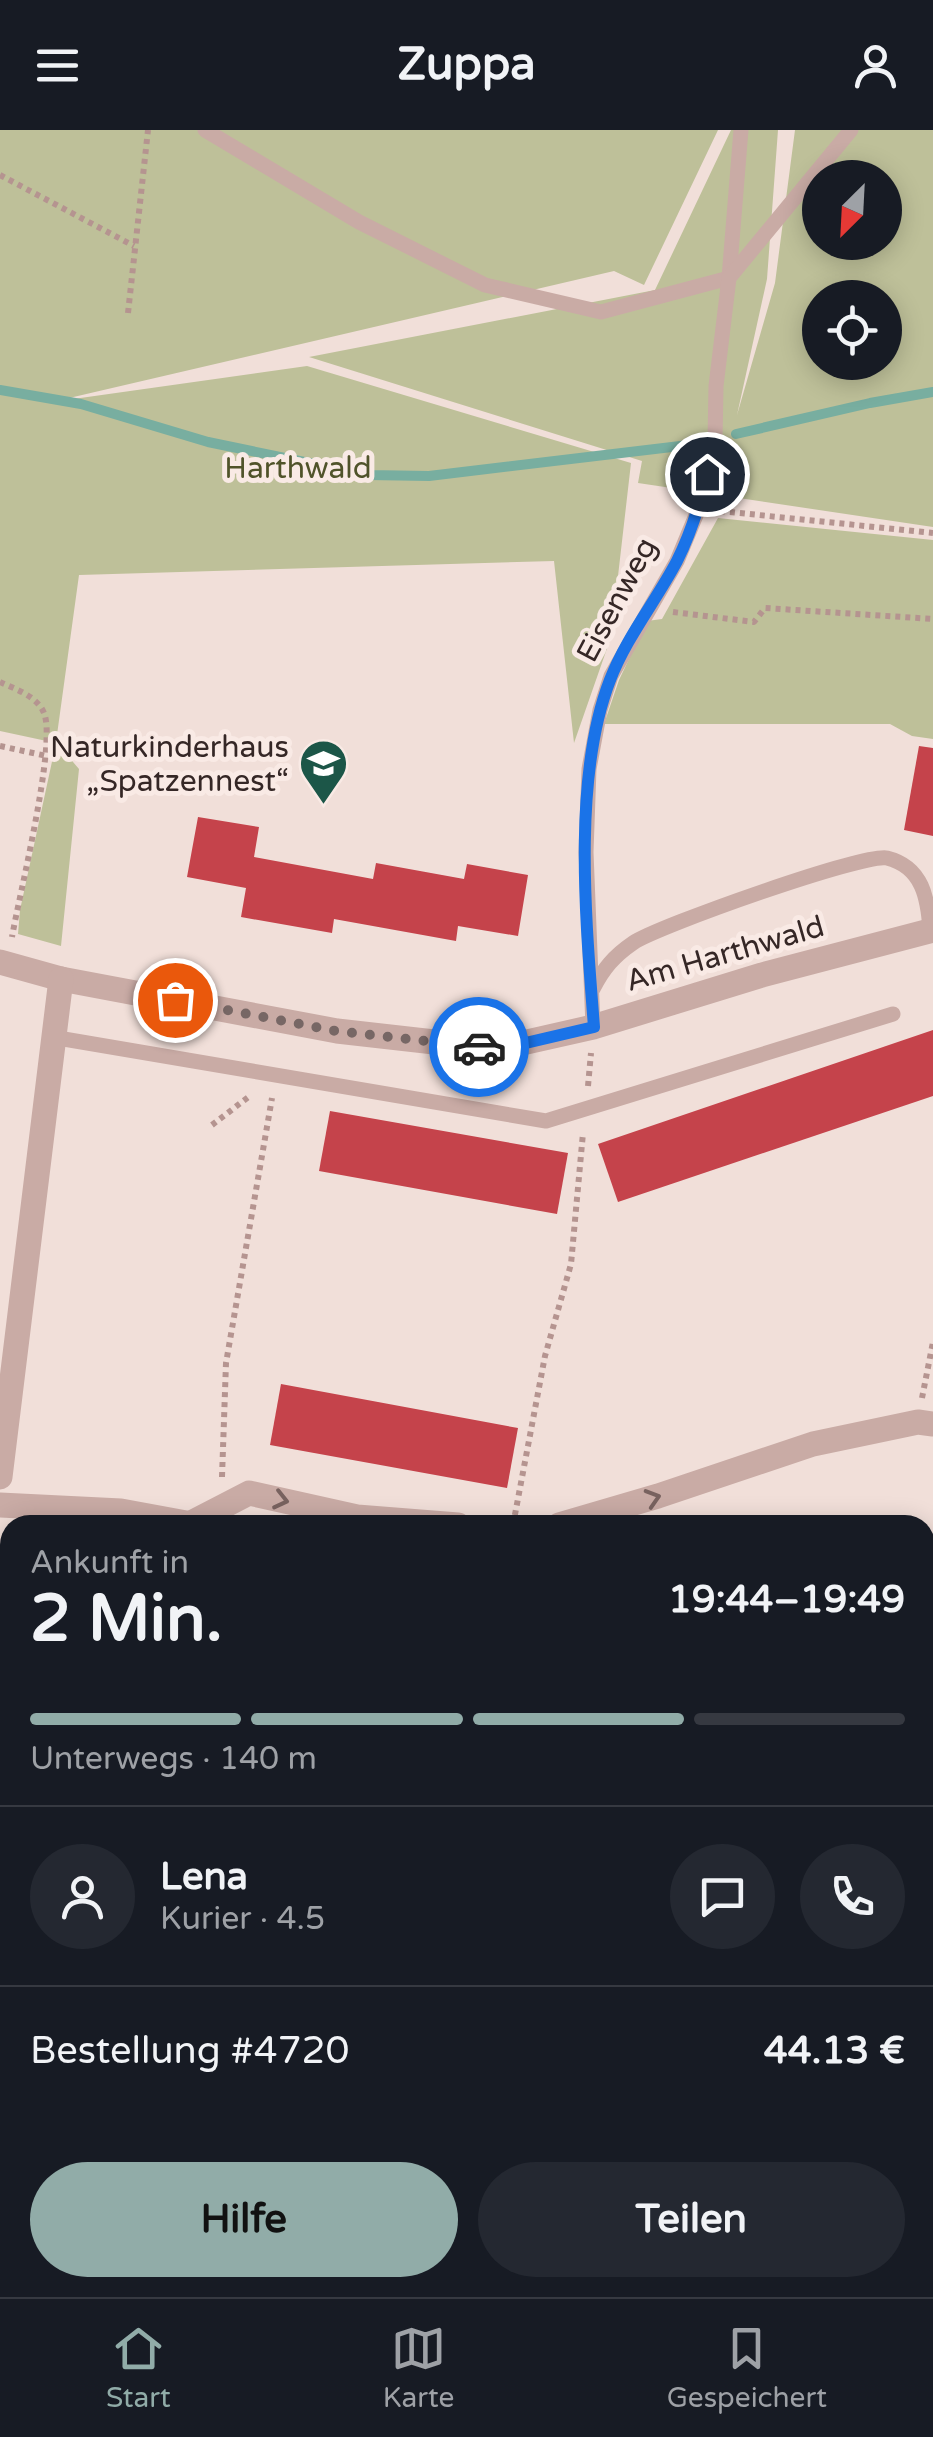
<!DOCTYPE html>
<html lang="de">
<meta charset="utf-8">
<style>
:root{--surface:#171b24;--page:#242831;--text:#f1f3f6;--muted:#9ea1a6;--line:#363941;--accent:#91aca8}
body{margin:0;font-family:"Varela Round",sans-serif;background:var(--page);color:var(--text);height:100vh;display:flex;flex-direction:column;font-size:38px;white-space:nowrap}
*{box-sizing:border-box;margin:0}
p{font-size:32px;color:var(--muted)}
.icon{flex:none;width:55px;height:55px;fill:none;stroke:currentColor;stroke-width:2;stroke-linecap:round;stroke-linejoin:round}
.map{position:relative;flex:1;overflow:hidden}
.details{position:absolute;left:0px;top:1385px;width:935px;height:782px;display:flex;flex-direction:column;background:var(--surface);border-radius:30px 30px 0 0;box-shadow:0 5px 25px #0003}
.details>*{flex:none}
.needle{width:65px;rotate:204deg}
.fabs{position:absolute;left:802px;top:30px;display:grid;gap:20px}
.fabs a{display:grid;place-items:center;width:100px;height:100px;border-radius:50%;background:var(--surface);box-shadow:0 5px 25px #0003;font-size:50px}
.pin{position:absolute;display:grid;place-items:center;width:85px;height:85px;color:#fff;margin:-42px;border:5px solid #fff;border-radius:50%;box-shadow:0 2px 10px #0007}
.courier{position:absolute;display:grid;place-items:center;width:100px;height:100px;margin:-50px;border:8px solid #1a73e8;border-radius:50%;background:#fff;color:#222;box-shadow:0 2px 12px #0007}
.overview em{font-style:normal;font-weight:800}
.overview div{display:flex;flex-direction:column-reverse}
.overview{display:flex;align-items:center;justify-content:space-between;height:170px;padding:0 30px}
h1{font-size:65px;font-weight:800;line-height:75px}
.bar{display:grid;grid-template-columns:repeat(4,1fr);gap:15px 10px;align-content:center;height:120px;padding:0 30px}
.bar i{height:12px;border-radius:8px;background:var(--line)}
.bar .active{background:var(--accent)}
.bar p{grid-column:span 4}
.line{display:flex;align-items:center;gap:25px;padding:0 30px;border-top:2px solid var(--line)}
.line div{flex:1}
.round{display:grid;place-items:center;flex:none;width:105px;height:105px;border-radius:52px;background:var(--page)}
.action{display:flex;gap:20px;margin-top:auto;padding:20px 30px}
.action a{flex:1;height:115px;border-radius:60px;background:var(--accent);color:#111;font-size:40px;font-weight:800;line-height:115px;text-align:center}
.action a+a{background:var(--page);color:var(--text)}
header{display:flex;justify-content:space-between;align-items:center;height:130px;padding:0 30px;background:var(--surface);font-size:45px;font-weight:800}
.dock{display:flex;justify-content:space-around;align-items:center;height:140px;border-top:2px solid var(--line);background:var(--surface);font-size:28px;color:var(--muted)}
.dock a{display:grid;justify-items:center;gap:5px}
.dock .active{color:var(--accent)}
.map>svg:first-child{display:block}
.green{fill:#bec099;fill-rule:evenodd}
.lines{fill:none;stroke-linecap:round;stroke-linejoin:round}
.stream{stroke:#78aea0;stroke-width:10}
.building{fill:#c5434b}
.path{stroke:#b59490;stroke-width:6;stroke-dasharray:5 5;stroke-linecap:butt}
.service{stroke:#c9aba5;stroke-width:15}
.minor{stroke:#c9aba5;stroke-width:25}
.oneway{stroke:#78625f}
.done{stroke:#776765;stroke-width:10;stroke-dasharray:0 18}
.route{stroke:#1a73e8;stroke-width:12}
.labels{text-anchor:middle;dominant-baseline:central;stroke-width:10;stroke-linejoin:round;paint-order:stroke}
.park-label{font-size:30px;fill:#50532a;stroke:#f9eae5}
.street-label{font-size:30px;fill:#352726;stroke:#f9eae5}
.poi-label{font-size:30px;fill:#352726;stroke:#f9eae5;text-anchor:end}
</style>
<header><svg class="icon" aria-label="menu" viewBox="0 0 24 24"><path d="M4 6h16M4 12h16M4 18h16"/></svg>Zuppa<svg class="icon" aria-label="person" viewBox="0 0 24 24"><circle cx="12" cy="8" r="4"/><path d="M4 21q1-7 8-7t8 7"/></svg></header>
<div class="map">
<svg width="933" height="2167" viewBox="0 0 933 2167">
<rect width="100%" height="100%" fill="#f1dfd9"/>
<!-- green -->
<g class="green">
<path d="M0,0H718L644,155L614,141L52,272L307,236L631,333L611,507L574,613L554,431L79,445L56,612L79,639L61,816L18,804L20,780L56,613L0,601Z"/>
<path d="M731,0H778L767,149L737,285L775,153L795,0H933V397L638,353L642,331L309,227L655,160ZM820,48H885V112H820ZM820,168H885V232H820Z"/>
<path d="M718,388L933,410V609L912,606L890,594H604L619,550L647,491L662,489Z"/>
<path d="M933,1660V2059L925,2063V1663Z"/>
<path d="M925,2119H933V2167H879L885,2158H925Z"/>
<path d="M90,2158H133L136,2167H52L63,2161Z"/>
</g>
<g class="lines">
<!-- stream -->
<g class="stream">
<path d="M0,260L81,274L208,312L368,345L429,346L697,314"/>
<path d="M736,304L870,273L933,262"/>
</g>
</g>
<!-- building -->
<g class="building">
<path d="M919,616L933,618V706L904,700Z"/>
<path d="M198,687L259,697L254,727L373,749L376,733L464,749L467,734L528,745L518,806L458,796L456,811L334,789L332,803L241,787L246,758L187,747Z"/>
<path d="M933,900V966L618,1072L598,1014Z"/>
<path d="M330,981L568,1023L557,1084L319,1041Z"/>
<path d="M281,1254L518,1298L507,1358L270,1315Z"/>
</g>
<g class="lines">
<!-- path -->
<g class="path">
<path d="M0,45L134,116"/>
<path d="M128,183L148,0"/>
<path d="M720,381L933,403"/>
<path d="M673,482L754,492L765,478L933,489"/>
<path d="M0,552C15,559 37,566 44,583C57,614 19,766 12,807"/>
<path d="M0,616L47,626"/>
<path d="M588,956L591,923"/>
<path d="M212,995L251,965"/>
<path d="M922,1268L933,1212"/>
<path d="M222,1347L226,1233L272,968"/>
<path d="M513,1395L545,1226L571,1134L583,1003"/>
<path d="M925,2075L933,2068"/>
<path d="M925,2109L933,2113"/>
<path d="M120,2158L121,2167"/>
<path d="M544,2167L548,2158"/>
<path d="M871,2167L877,2158"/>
</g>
<!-- service -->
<g class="service">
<path d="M205,0L359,92L485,155L601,182L729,148L741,0"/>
<path d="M593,859C603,839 614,826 633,813C658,796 864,723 887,728C923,737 928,769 930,800"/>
<path d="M593,897L586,722L589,639L600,580L611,546L677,431L699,378L715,311L716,256L729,148L851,0"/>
<path d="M52,907L546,991L893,884"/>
</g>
<!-- minor -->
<g class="minor">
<path d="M0,832L61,849L337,901L496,919L593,897L762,845L933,800"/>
<path d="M0,1347L61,849"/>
<path d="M0,1375L121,1381L197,1395"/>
<path d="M191,1393L249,1363L357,1387L458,1395"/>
<path d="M559,1395L658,1366L813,1314L918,1292L933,1294"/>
<path d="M925,1497L933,1495"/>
<path d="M0,2124L10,2123"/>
<path d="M381,2158L447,2167"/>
</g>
</g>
<!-- one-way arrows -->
<defs><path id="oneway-chevron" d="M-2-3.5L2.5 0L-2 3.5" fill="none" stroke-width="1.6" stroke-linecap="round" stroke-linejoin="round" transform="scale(2.5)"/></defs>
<g class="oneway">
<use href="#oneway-chevron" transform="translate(653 1368) rotate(-17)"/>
<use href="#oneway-chevron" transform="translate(281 1370) rotate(13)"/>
</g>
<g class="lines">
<!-- done -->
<path class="done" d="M175,870L336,901L479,917"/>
<!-- route -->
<path class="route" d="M479,917L496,920L594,897C586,793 572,648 610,550C626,508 656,471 677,431C691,403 700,374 707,344"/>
</g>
<!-- icons -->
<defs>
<symbol id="school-pin" viewBox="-11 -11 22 30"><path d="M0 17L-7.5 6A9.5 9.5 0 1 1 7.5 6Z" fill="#1c5648" stroke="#f9eae5"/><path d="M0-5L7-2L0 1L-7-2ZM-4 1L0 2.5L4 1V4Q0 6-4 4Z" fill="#fff"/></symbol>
</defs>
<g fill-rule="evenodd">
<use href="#school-pin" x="296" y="606" width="55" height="75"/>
</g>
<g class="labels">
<!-- park labels -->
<g class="park-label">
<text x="298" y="338">Harthwald</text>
</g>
<!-- street labels -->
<g class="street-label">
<text transform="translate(617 470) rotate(-62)">Eisenweg</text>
<text transform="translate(725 824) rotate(-16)">Am Harthwald</text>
</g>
<!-- poi labels -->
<g class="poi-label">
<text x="289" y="617">Naturkinderhaus<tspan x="289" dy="34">„Spatzennest“</tspan></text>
</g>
</g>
</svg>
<div class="fabs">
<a><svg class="needle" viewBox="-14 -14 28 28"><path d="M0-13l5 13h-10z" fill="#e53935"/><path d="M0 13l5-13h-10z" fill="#9ea1a6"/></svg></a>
<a><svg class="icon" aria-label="locate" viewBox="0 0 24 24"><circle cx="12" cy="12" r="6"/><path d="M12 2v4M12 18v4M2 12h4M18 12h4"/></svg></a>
</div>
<div class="pin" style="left:175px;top:870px;background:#ea580c"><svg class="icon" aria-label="bag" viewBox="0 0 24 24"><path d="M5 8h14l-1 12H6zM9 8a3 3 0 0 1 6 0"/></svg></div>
<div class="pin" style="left:707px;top:344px;background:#1f2937"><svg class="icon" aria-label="home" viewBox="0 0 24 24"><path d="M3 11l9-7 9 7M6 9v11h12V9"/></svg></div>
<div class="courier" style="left:479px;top:917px"><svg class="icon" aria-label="car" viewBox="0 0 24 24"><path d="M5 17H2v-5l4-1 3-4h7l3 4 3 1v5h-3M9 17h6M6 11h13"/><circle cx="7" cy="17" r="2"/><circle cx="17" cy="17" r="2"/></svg></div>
<section class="details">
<div class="overview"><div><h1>2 Min.</h1><p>Ankunft in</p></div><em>19:44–19:49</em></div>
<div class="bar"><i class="active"></i><i class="active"></i><i class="active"></i><i></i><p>Unterwegs · 140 m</p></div>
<div class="line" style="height:180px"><a class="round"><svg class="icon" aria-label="person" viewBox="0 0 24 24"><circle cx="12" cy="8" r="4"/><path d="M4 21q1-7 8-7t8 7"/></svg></a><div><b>Lena</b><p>Kurier · 4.5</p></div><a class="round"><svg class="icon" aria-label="chat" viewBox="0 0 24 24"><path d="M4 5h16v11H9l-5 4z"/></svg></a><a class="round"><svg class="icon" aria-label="phone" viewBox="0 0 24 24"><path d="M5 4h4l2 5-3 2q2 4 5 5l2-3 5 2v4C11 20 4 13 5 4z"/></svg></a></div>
<div class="line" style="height:130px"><div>Bestellung #4720</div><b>44.13 €</b></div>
<div class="action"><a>Hilfe</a><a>Teilen</a></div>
</section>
</div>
<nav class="dock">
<a class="active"><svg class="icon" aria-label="home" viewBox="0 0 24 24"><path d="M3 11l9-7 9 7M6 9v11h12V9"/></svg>Start</a>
<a><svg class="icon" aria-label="map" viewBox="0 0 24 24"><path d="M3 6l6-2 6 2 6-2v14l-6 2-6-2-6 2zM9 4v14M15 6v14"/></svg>Karte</a>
<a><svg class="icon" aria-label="saved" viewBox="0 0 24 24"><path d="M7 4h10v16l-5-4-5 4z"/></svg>Gespeichert</a>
</nav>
